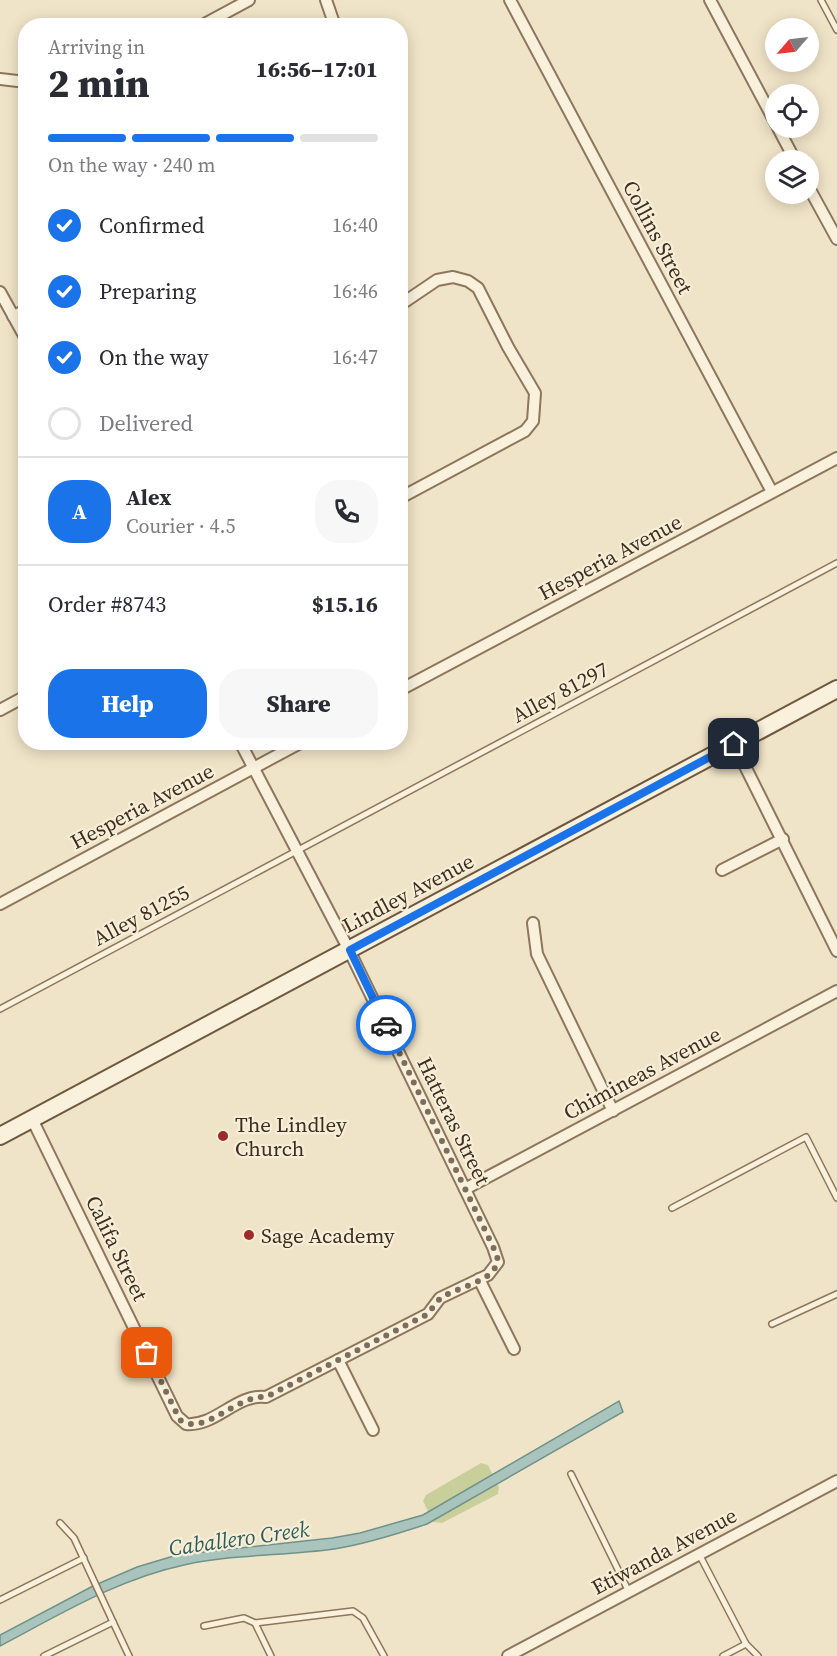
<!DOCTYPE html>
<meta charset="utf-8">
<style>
:root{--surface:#fff;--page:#f7f7f7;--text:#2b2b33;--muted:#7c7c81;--line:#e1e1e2;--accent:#1a73e8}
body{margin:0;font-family:"Source Serif 4",serif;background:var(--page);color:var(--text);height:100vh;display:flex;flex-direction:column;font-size:22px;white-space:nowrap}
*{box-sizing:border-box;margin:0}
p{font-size:20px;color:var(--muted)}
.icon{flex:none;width:33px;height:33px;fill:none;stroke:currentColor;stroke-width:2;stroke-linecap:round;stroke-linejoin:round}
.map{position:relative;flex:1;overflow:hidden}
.details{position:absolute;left:18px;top:18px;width:390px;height:732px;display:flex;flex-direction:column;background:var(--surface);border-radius:24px;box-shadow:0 3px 15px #0003}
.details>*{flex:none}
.needle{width:39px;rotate:242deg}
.tools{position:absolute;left:765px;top:18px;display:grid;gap:12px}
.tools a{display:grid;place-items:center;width:54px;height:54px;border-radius:50%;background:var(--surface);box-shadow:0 3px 15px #0003;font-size:30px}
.pin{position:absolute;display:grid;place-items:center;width:51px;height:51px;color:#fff;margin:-26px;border-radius:12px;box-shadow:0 3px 9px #0006}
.courier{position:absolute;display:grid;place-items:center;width:60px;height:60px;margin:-30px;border:4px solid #1a73e8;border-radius:50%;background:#fff;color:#222;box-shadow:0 2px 8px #0007}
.headline em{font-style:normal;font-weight:800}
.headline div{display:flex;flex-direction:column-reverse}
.headline{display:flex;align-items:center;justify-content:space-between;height:102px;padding:0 30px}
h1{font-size:39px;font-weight:800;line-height:45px}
.bar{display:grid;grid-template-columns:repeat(4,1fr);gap:9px 6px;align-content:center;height:72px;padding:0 30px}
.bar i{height:8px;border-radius:4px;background:var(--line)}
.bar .selected{background:var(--accent)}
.bar p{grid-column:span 4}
.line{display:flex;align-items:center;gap:15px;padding:0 30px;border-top:2px solid var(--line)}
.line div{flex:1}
.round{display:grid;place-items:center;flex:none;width:63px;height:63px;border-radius:24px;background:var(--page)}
ol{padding:0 30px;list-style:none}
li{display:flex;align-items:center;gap:18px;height:66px}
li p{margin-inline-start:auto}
li .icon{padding:6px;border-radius:50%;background:var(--accent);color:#fff;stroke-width:4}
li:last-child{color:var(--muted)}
li i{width:33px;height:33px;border:3px solid var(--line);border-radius:50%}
.primary-button{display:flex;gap:12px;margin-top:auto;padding:12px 30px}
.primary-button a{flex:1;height:69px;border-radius:24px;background:var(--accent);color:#fff;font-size:24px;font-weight:800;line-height:69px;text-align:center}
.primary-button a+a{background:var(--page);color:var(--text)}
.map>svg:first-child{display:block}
.green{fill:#c9cf9b}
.water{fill:#a9c4bc;stroke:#6f938a;stroke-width:1.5}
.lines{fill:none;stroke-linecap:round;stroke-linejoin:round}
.service-casing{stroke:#8d765c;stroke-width:8}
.minor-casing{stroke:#8d765c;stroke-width:14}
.secondary-casing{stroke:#6f573f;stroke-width:20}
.service{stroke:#faf1dc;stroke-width:5}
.minor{stroke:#faf1dc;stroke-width:10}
.secondary{stroke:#faf1dc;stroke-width:16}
.done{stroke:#7c6e5b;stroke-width:6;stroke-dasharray:0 10.8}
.route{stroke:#1a73e8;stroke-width:8}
.poi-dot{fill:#9e2a2b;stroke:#f7eed8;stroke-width:2}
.labels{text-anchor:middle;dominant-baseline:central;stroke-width:4.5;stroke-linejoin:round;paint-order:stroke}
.street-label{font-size:21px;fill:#3d2e20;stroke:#f7eed8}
.poi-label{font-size:21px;fill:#3d2e20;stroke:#f7eed8;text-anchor:start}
.water-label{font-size:22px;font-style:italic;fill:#2f5d5a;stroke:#f7eed8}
</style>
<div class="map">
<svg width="837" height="1656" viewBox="0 0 837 1656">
<rect width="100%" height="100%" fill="#f0e4c8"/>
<!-- green -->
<path class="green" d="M481,1463L488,1465L499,1487L498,1494L442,1523L433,1522L423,1501L426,1495Z"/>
<!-- water -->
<path class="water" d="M619,1401L623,1412L427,1524C397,1534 366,1544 334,1549C284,1556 233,1554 184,1565C118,1579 59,1615 0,1646V1635L93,1586L137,1567L177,1555L332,1538L360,1533L423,1515Z"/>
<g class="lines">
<defs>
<g id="service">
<path d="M821,0L837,30"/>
<path d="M0,1009L837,563"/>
<path d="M672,1208L806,1137L837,1198"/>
<path d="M772,1324L837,1294"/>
<path d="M571,1474L629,1592"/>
<path d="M60,1523L74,1538L113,1622"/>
<path d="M699,1554L746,1644L758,1656"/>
<path d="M0,1600L84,1558"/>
<path d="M255,1623L271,1656"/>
<path d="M204,1626L244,1618L255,1623L353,1611L363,1618L384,1656"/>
<path d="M44,1656L113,1622L129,1656"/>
<path d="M723,1656L746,1644"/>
</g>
<g id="minor">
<path d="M326,0L335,26"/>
<path d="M510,0L772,492"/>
<path d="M710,0L776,124"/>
<path d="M201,26L249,0"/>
<path d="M0,79L26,82"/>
<path d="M778,128L795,160"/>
<path d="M808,186L837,239"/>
<path d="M0,292L26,339"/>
<path d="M400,305L437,280L453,277L468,281L478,288L508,347L535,393L533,421L525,431L400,498"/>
<path d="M13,316L26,310"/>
<path d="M400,690L837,458"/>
<path d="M0,710L26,696"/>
<path d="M734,744L837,951"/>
<path d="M722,870L783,839"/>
<path d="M0,904L302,742"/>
<path d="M533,923L537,954L613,1111"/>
<path d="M32,1119L177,1416L186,1424C215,1427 237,1393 266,1397L428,1314L440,1298L488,1275L498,1262L493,1247L349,950L240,742"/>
<path d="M465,1189L837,991"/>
<path d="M479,1279L514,1349"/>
<path d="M338,1360L373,1430"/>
<path d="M508,1656L837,1481"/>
</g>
<path id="secondary" d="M0,1136L837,689"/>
</defs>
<!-- service casing -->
<use href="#service" class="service-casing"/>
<!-- minor casing -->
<use href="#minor" class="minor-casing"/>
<!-- secondary casing -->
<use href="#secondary" class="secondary-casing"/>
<!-- service -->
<use href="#service" class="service"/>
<!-- minor -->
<use href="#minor" class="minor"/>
<!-- secondary -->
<use href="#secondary" class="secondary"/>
</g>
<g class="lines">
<!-- done -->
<path class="done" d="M147,1353L180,1420C204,1437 238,1394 266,1397L428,1314C432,1309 435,1303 440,1299C455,1286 502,1282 497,1255L386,1025"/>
<!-- route -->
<path class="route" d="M386,1025L350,950L734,744"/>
</g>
<!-- markers -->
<g class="poi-dot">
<circle cx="223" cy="1136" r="6"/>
<circle cx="249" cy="1235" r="6"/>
</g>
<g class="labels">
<!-- street labels -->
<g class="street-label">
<text transform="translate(658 237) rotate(62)">Collins Street</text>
<text transform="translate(610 557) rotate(-28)">Hesperia Avenue</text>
<text transform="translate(560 692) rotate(-28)">Alley 81297</text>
<text transform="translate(142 806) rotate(-28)">Hesperia Avenue</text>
<text transform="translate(408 893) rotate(-28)">Lindley Avenue</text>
<text transform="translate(141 915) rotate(-28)">Alley 81255</text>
<text transform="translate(642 1073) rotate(-28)">Chimineas Avenue</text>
<text transform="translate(454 1121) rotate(64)">Hatteras Street</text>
<text transform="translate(117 1248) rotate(64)">Califa Street</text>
<text transform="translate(664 1551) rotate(-28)">Etiwanda Avenue</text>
</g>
<!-- poi labels -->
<g class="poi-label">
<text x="235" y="1124">The Lindley<tspan x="235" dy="24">Church</tspan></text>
<text x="261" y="1235">Sage Academy</text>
</g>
<!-- water labels -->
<g class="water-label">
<text transform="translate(239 1538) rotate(-8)">Caballero Creek</text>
</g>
</g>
</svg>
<div class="tools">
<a><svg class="needle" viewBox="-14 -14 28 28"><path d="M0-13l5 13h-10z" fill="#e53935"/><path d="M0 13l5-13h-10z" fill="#7c7c81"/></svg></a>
<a><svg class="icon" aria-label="locate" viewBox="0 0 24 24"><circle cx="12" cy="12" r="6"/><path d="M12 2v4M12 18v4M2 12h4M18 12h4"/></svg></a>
<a><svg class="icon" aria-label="layers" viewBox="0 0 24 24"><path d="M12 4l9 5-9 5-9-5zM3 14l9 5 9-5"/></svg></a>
</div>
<div class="pin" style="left:147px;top:1353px;background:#ea580c"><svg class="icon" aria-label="bag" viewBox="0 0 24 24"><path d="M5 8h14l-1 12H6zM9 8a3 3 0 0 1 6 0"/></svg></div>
<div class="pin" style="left:734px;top:744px;background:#1f2937"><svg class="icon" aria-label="home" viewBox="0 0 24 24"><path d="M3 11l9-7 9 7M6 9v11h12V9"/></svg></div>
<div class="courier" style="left:386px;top:1025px"><svg class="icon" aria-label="car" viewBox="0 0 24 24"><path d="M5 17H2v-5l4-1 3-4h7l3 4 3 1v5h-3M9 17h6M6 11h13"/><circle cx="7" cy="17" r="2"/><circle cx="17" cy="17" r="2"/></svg></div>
<section class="details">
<div class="headline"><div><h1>2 min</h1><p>Arriving in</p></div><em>16:56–17:01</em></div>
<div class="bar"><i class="selected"></i><i class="selected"></i><i class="selected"></i><i></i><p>On the way · 240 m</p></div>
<ol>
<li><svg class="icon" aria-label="check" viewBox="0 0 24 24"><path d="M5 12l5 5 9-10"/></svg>Confirmed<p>16:40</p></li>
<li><svg class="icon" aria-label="check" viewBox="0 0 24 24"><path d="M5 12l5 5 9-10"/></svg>Preparing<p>16:46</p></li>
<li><svg class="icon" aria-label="check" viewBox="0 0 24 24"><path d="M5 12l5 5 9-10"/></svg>On the way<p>16:47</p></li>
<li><i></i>Delivered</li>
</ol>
<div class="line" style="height:108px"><b class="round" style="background:var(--accent);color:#fff">A</b><div><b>Alex</b><p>Courier · 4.5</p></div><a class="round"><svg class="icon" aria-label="phone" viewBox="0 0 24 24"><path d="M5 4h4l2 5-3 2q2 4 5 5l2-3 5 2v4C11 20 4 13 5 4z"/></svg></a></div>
<div class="line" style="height:78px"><div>Order #8743</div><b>$15.16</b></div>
<div class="primary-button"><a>Help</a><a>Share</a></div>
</section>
</div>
